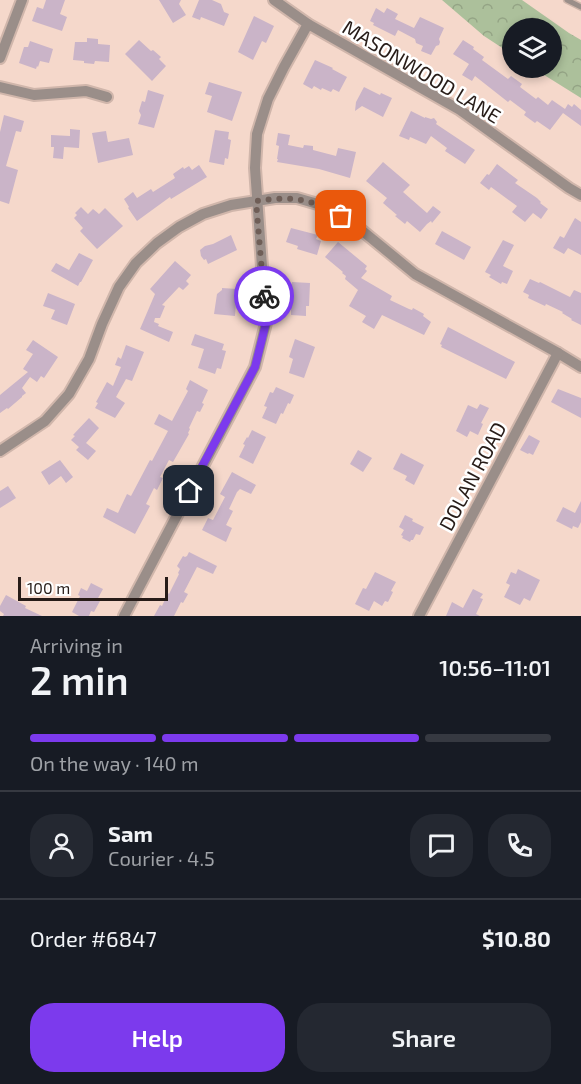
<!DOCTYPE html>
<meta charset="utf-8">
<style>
:root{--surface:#171b24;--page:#242831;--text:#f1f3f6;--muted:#9ea1a6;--line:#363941;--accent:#7c3aed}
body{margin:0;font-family:"Exo 2",sans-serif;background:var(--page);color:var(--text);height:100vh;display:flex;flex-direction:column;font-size:22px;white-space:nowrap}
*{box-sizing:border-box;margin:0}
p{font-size:20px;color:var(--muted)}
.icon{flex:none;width:33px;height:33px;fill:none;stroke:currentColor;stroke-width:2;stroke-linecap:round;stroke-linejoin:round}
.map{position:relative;height:616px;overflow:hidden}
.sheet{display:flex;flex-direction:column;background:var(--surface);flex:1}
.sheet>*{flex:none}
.fabs{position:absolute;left:502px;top:18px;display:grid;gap:12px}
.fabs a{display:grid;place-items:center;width:60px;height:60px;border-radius:50%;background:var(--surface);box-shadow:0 3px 9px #0003;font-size:30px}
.scale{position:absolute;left:18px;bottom:15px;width:150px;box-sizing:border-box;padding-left:6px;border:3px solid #271c18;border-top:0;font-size:16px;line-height:21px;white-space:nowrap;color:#271c18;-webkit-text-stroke:4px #fff;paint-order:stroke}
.pin{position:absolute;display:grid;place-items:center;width:51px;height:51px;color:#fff;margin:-26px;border-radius:12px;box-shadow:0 3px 9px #0006}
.courier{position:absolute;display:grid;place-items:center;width:60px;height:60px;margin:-30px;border:4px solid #7c3aed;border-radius:50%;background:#fff;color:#222;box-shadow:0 2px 8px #0007}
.headline em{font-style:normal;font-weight:600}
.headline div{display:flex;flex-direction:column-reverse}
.headline{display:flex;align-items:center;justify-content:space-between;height:102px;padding:0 30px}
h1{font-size:39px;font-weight:600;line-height:45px}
.bar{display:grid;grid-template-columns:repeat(4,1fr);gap:9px 6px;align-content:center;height:72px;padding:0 30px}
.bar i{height:8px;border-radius:4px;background:var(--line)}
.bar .selected{background:var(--accent)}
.bar p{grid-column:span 4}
.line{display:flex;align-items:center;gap:15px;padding:0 30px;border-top:2px solid var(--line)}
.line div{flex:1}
.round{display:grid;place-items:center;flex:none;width:63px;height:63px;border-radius:24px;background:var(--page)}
.cta{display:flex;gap:12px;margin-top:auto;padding:12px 30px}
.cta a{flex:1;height:69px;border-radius:24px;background:var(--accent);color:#fff;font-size:24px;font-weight:600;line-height:69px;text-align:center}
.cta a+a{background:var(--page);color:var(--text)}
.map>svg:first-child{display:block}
.forest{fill:url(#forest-crowns)}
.building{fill:#cab4c8}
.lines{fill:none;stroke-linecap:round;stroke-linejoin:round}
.service-casing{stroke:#d0b6ab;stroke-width:8}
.minor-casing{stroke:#d0b6ab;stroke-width:14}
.service{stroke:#9a8e89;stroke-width:5}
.minor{stroke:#9a8e89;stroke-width:10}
.done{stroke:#6f5e57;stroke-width:6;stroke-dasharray:0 10.8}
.route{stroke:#7c3aed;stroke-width:8}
.labels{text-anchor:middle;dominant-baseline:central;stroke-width:5;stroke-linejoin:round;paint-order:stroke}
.street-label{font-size:20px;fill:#271c18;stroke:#fff}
</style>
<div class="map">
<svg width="581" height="616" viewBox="0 0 581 616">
<defs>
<pattern id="forest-crowns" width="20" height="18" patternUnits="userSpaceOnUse" patternTransform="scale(1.5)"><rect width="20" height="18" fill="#acc09b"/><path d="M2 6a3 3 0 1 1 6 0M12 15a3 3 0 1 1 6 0" fill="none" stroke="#94a485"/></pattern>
</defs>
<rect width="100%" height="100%" fill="#f5d8cb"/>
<!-- forest -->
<path class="forest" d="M442,0H522L569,33L581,40V98L533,68H552V28H513V55L484,36Z"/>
<!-- building -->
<g class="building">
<path d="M46,0H65L60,14L67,17L62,31L32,21L37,7L43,9Z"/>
<path d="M159,0H181L179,4L186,15L173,23Z"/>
<path d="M199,0H212L221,4L224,12L229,14L224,26L201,17L200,20L192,17Z"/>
<path d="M376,8L384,13L387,8L398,14L395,19L414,28L420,17L444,28L439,39L440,42L439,45L436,46L431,55L421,51L423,46L416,43L415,39L398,30L395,36L373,25L374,23L370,21Z"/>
<path d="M254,16L274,26L266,43L262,41L253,60L238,52Z"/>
<path d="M87,38L98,39V44L110,45L109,62L95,61L94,64L84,63V61L73,60L75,42H87Z"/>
<path d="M139,40L151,51L153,50L161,57L159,59L166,66L152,81L125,54Z"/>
<path d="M463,40L474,47L473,49L484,57L482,60L508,79L511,76L522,84L520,87L536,99L538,97L548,105L552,100L565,109L568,104L572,107L574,104L581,110V126L563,113L550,130L537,121L535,123L524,115L526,112L510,100L508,102L475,76L472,81L462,75L469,64L453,54Z"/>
<path d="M30,41L53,49L49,63L40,61L38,67L37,66L36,69L19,63L24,47H28Z"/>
<path d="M315,60L333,68L332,69L347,77L339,92L333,89L331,92L322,88L321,90L314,86L312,89L303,84Z"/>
<path d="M209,82L242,92L232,121L207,112L212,96L205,94Z"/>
<path d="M364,87L380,95L381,93L392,98L383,117L362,106L355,111L356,102Z"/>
<path d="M148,90L164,95L154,128L138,124L141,115L139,111L142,101L145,102Z"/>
<path d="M411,111L425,118V117L431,119L434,118L437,122L436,124L475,150L465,164L445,151L447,148L431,136L426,144L410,137L409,140L399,136Z"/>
<path d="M4,115L24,121L21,132L16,131L6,166L18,170L9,204L0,201V132Z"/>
<path d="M70,129L80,130L79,148L64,147L63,159L53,158L54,147H51V135L70,136Z"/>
<path d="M215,130L229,132L228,139L231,140L228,159L225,158L224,165L209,162Z"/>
<path d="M106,131L108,142L129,138L133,155L98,163L92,133Z"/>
<path d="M278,133L290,135L288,145L303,148L304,145L313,146V150L336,156L338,148L356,152L350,178L319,169L277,162L278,159H277L279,146L276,145Z"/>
<path d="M383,162L410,185L403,192L427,213L433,206L441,212L432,223L431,221L427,224L420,232L407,221L405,224L395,216L397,215L383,203L387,198L366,181Z"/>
<path d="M497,164L518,180L515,183L537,198L541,202L540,203L548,209L541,219L533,213L525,222L512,212L517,206L491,187L489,190L480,183L487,174L489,175Z"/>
<path d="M199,165L207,177L171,199L170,197L137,221L128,208L129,207L124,199L133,192L137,198L151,189L153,192L175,178L173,174L183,167L184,169L189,166L192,170Z"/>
<path d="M81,207L88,214L93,209L99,214L105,208L123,226L97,249L80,231L83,228L74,218L77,215L75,213Z"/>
<path d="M575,218L581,222V255L568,248L564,254L553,248L560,236L564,238Z"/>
<path d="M291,228L318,235L316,239L321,241L317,255L297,249L298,246L286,242Z"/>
<path d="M442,231L471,247L464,260L435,244Z"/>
<path d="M231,235L237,250L208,264L206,259L204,260L201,256L200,250L205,246L213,244Z"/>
<path d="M503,240L514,245L503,266L513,271L507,284L502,282L501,284L489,277L491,275L485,272Z"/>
<path d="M338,242L367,266L365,269L367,271L361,278L392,296L390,300L409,309L412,310L413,308L424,314L423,316L431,322L424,335L382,315L374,329L362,322L366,316L349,306L358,290L345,279L346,276L342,273L343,272L325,257Z"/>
<path d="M79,253L93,260L81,282H80L78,286L51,271L56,263L69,270Z"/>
<path d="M175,261L191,275L186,281L189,284L183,290L179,287L162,305L165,306L160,318H155L154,322L159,324L158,326L173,332L169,342L140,329L155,294L150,289Z"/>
<path d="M530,279L539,283L540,282L570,297L574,290L581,293V325L571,320L572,319L562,313L563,312L546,304L545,306L528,298L529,295L523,292Z"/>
<path d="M292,282L310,283L309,306H306V316L291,315V308L290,306L288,305L289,293H291Z"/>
<path d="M222,288L237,289L235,316L214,314L217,294L222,290Z"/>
<path d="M48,293L75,304L67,325L51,319L55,310L43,306Z"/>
<path d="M448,327L515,362L506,379L441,347L442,345L440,344Z"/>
<path d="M195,334L224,344L222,350L226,351L221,369L217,368L215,374L198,368L204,349L191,345Z"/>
<path d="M295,339L315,347L304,378L289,373L293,359L289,357Z"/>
<path d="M33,340L58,357L44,378L41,376L37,382L30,377L22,388L26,393L22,396V397L8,409L7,408L0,413V395L28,372L23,369L33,354L26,350Z"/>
<path d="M126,345L144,352L132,381L126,379L116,397L125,403L115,418L95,408L98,403L96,402L107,382L113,386L121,367L115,365L118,357L121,359Z"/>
<path d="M190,380L208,390L202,403L204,404L200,412L197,411L189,428L190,429L188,433L189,434L173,462L169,460L160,477L163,478L157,490L154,488L146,504L150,506L135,534L103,517L107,508L118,513L127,494L131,496L150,460L152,461L168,431L154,424L159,414L172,421L188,391L186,389Z"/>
<path d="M276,387L294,395L290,404L288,403L283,414L281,413L276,424L262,418L267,407L264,406L270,392L273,393Z"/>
<path d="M558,389L581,398V418L551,402Z"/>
<path d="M480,404L489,408L481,423L483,424L478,435L470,431L467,437L456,431L468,405L477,409Z"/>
<path d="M89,418L99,428L86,443L96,451L88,460L76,450L79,447L71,440L75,436L73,435Z"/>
<path d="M252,430L266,437L253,464L239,457L245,445L243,444L247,437L248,438Z"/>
<path d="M529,435L540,441L533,455L529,453L528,454L520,450Z"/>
<path d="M358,450L372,458L363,472L350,464Z"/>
<path d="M401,453L424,465L414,485L405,480L407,476L393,469Z"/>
<path d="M60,460L73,477L66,483L61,476L49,485L41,472Z"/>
<path d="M232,472L256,485L251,494L240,489L237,492L229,509L233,511L226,525L232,528L226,542L202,530L208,518L213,520L225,497L220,494Z"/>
<path d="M8,486L16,498L0,508V491Z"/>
<path d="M581,501V522L578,528L573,526L572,529L556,521L563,507L575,513Z"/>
<path d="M405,515L413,519L412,521L424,527L420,535L416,534L413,540H411L410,542L402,538L403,536L401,535L404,530L399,527Z"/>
<path d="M189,552L217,566L213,574L197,567L184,592L188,594L183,603L181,602L174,616H154L160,605L162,606L168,593L169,594L179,574L178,573L180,569L177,566L183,556L185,557L187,556Z"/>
<path d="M518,569L540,580L530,601L524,598L520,605L504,597L510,585L506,583L511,572L516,574Z"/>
<path d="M375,572L396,582L391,591L393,592L388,602L385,601L382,606L374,601L369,611L355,604L363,588L366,589Z"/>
<path d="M91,583L103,589L97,600L100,601L94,612L91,611L89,616H79L72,612L80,596L78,595L81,588L87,591Z"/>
<path d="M473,589L483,594L480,598L483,599L476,614L480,616H446L452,602L463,608Z"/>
<path d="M6,595L26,606L25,608L42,616H3L4,614L0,611V606Z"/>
</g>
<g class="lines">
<defs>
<path id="service" d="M567,0L581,7"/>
<g id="minor">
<path d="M274,0L308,24L460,110L569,188L581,195"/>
<path d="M0,58L22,0"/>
<path d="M0,87L34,95L86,91L107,97"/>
<path d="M0,451L45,421L69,394L89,359L102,324L119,287L136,263L157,243L179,227L203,214L231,205L275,198H297L328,207L354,224L415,274L558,353L581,367"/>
<path d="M124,616L255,367L266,323L255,168L257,134L268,99L284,67L308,24"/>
<path d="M419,616L558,353"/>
</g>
</defs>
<!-- service casing -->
<use href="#service" class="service-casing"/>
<!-- minor casing -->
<use href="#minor" class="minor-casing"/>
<!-- service -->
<use href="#service" class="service"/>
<!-- minor -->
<use href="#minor" class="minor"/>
</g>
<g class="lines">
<!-- done -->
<path class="done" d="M264,296L256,201C289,196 312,198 341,216"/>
<!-- route -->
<path class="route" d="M189,491L255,367L266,323L264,296"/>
</g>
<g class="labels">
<!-- street labels -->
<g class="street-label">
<text transform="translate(422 71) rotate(31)">MASONWOOD LANE</text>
<text transform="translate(472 476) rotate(-62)">DOLAN ROAD</text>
</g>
</g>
</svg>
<div class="fabs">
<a><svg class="icon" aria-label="layers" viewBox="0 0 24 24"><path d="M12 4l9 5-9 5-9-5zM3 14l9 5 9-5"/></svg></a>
</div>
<div class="scale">100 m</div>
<div class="pin" style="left:341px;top:216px;background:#ea580c"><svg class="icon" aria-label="bag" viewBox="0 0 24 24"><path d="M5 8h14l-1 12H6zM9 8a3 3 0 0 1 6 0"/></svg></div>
<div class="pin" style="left:189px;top:491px;background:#1f2937"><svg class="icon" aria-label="home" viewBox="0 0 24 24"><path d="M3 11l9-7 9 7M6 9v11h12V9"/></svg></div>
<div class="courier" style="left:264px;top:296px"><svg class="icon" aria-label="bike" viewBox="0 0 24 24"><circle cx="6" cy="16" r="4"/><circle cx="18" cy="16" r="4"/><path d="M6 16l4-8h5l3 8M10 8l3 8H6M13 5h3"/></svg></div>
</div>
<section class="sheet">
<div class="headline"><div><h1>2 min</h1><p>Arriving in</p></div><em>10:56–11:01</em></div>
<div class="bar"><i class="selected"></i><i class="selected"></i><i class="selected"></i><i></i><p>On the way · 140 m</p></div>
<div class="line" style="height:108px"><a class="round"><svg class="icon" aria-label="person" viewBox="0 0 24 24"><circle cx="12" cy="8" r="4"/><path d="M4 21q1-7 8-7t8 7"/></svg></a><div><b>Sam</b><p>Courier · 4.5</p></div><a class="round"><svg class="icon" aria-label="chat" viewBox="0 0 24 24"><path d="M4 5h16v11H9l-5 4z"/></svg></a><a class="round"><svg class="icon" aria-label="phone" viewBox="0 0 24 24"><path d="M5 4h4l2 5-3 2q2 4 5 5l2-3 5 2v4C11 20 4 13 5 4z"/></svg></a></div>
<div class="line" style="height:78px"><div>Order #6847</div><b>$10.80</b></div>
<div class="cta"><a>Help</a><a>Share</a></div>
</section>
